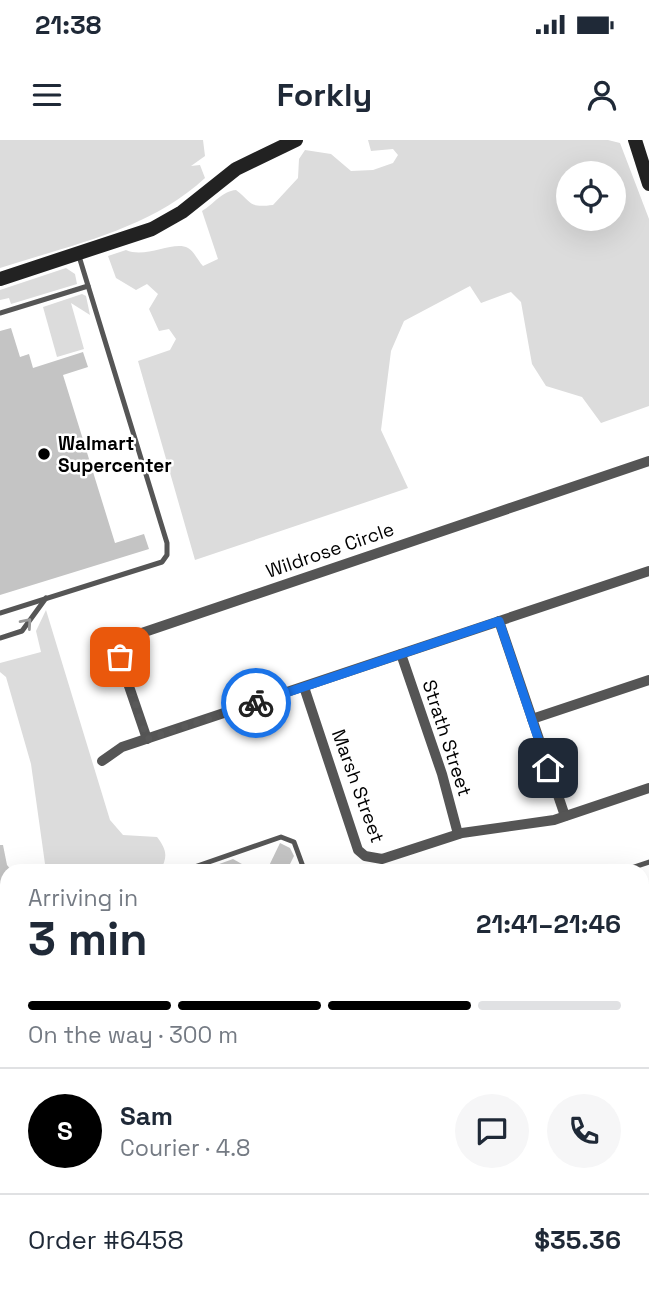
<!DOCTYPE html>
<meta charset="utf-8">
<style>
:root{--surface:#fff;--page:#f6f6f7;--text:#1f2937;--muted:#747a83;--line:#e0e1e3;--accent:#000}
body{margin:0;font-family:"Space Grotesk",sans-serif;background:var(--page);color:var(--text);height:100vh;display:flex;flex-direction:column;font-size:26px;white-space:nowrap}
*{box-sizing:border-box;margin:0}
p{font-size:23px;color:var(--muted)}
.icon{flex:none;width:38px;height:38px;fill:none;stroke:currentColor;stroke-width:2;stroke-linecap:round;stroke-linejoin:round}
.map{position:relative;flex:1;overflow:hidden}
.sheet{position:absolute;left:0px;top:724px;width:649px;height:436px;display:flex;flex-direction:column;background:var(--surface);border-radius:21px 21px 0 0;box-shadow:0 7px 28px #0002}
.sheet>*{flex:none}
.tools{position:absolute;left:556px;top:21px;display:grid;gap:14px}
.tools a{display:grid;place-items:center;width:70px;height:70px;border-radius:50%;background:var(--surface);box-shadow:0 7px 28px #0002;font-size:35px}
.pin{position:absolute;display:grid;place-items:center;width:60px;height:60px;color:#fff;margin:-30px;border-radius:14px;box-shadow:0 4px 10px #0006}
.courier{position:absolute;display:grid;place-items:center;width:70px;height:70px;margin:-35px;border:5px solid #1a73e8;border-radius:50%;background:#fff;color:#222;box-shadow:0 2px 9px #0007}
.overview em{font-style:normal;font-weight:800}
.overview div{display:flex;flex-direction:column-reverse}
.overview{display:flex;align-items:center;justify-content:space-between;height:119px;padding:0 28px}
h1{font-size:46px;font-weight:800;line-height:52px}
.bar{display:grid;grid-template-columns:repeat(4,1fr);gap:10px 7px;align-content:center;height:84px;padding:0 28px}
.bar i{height:9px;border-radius:5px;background:var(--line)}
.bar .on{background:var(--accent)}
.bar p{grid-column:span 4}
.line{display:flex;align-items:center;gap:18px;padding:0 28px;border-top:2px solid var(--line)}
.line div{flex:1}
.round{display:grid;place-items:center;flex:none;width:74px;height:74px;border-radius:37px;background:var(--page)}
.status{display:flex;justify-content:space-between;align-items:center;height:49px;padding:0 35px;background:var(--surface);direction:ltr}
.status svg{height:19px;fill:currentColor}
header{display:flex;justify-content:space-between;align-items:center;height:91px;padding:0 28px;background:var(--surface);font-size:32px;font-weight:800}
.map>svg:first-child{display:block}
.green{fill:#dcdcdc;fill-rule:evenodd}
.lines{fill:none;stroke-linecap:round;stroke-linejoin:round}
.stream{stroke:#a3a3a3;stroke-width:2.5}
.building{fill:#c4c4c4}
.lane{stroke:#555;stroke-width:5}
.street{stroke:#555;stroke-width:10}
.secondary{stroke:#222;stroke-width:14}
.oneway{stroke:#999}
.done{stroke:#595959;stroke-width:7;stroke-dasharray:0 12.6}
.route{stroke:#1a73e8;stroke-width:9}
.poi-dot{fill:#000;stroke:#fff;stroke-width:2.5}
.labels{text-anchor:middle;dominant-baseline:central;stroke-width:5;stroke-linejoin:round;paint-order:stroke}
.poi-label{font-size:19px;font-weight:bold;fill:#000;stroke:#fff;text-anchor:start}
.street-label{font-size:19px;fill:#000;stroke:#fff}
</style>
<div class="status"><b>21:38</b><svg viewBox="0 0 49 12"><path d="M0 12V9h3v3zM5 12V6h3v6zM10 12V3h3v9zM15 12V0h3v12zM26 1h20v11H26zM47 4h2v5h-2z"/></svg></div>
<header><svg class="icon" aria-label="menu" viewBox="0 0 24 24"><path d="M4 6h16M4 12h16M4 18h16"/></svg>Forkly<svg class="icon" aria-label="person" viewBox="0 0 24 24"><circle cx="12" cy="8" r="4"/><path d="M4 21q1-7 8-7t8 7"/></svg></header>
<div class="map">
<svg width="649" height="1159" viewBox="0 0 649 1159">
<rect width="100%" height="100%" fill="#fff"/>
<!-- green -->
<g class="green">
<path d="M0,0H203L205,16L191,26L200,25L205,38C149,90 70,105 0,128Z"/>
<path d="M368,0H608L620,3L649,79V266L601,283L582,257L546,246L532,224L521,162L511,152L481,163L470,146L404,181L391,211L381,290L408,348L195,420L138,221L170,210L176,199L169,189L159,191L149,169L158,154L147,144L136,150L116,138L108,116L126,110C146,119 174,100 188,108C194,111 198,121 203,126L218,119L202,71C214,64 222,51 236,50C253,63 248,68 273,65L298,38L299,19L305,10L331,14L351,31L373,30L393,23L398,15L393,9L371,11ZM569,33H614V79H569Z"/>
<path d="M66,128L75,134L77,144L11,164L9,158L0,160V150Z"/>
<path d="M82,154L86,156L90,175L71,163L84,209L57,217L43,167Z"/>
<path d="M46,470L110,680L123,695L157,697C167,710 168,717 160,731H46L31,624L6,537L0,532V523L41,512L36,491Z"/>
<path d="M643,979L649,981V1069L642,1073Z"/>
<path d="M642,1113L649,1115V1159H511V1153H642Z"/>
<path d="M409,1153H487L481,1159H413Z"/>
</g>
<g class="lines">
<!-- stream -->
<g class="stream">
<path d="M642,1090L649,1082"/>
<path d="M487,1159L492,1153"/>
</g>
</g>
<!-- building -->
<g class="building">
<path d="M11,188L20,217L29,214L33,228L83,212L88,227L63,235L115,403L144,394L149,409L0,455V191Z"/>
<path d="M280,703L290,708L294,716L286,732H266Z"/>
<path d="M0,705H3L7,725L13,732H7V766L0,750Z"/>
<path d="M233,719L256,732H200V731Z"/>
<path d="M7,848V915L0,918V851Z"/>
<path d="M7,960V986L0,988V963Z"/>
<path d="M0,1099L7,1115V1141L0,1143Z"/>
</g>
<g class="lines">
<!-- lane -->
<g class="lane">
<path d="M0,173L88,146"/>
<path d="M0,473L162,422L167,415V403L78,113"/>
<path d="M0,498L22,491L46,458"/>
<path d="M180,732L281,697L294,702L305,732"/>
<path d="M619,732L649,722"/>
<path d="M642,809L649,806"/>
<path d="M642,864V891"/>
<path d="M0,1026L3,1037"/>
<path d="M0,1075L7,1072"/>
<path d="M0,1153L7,1151"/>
<path d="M70,1153L72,1159"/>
</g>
<!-- street -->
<g class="street">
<path d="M499,481L565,676"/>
<path d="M401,514L442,634L458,694"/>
<path d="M304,547L358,710L365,716L382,719L462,693L554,680L649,648"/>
<path d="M532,579L649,540"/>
<path d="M147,599L119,517V506L124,499L649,321"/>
<path d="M102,621L122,607L649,431"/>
<path d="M0,785L4,788L0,795"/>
<path d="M350,1153L352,1159"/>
</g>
<!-- secondary -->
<g class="secondary">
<path d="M635,0L649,44"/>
<path d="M0,139L152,89L182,72L236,29L296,0"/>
<path d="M642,843H649"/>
<path d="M0,1041L7,1039"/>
</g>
</g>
<!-- one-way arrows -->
<defs><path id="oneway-chevron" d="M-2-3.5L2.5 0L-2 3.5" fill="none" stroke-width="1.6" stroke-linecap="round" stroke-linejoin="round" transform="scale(1.75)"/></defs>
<use class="oneway" href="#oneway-chevron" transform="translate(27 483) rotate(-49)"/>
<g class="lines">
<!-- done -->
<path class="done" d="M120,517L147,599L256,563"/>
<!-- route -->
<path class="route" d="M256,563L499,481L548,628"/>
</g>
<!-- markers -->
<circle class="poi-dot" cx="44" cy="314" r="7"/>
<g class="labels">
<!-- poi labels -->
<g class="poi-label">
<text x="58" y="303">Walmart<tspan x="58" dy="22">Supercenter</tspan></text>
</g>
<!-- street labels -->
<g class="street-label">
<text transform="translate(330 410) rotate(-19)">Wildrose Circle</text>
<text transform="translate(447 598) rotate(72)">Strath Street</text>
<text transform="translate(358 646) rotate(70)">Marsh Street</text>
</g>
</g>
</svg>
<div class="tools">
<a><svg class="icon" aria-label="locate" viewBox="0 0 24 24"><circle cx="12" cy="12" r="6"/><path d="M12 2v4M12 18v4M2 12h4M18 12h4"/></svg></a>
</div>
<div class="pin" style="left:120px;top:517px;background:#ea580c"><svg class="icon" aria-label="bag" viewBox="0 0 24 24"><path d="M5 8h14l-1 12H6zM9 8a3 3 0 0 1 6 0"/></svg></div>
<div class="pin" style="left:548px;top:628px;background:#1f2937"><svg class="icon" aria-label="home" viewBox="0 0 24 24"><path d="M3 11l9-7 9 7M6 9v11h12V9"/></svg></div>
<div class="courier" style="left:256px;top:563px"><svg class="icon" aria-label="bike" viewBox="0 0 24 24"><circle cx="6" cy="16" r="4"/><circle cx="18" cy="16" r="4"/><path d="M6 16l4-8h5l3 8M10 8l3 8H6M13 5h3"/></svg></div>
<section class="sheet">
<div class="overview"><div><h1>3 min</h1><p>Arriving in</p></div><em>21:41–21:46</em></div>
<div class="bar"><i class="on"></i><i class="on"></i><i class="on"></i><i></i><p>On the way · 300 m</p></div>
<div class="line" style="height:126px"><b class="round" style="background:var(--accent);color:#fff">S</b><div><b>Sam</b><p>Courier · 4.8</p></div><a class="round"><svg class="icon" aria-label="chat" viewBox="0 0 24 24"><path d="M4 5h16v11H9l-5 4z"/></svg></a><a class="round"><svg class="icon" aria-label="phone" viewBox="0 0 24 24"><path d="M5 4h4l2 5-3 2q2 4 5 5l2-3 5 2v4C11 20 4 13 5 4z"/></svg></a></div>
<div class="line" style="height:91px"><div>Order #6458</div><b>$35.36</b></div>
</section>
</div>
